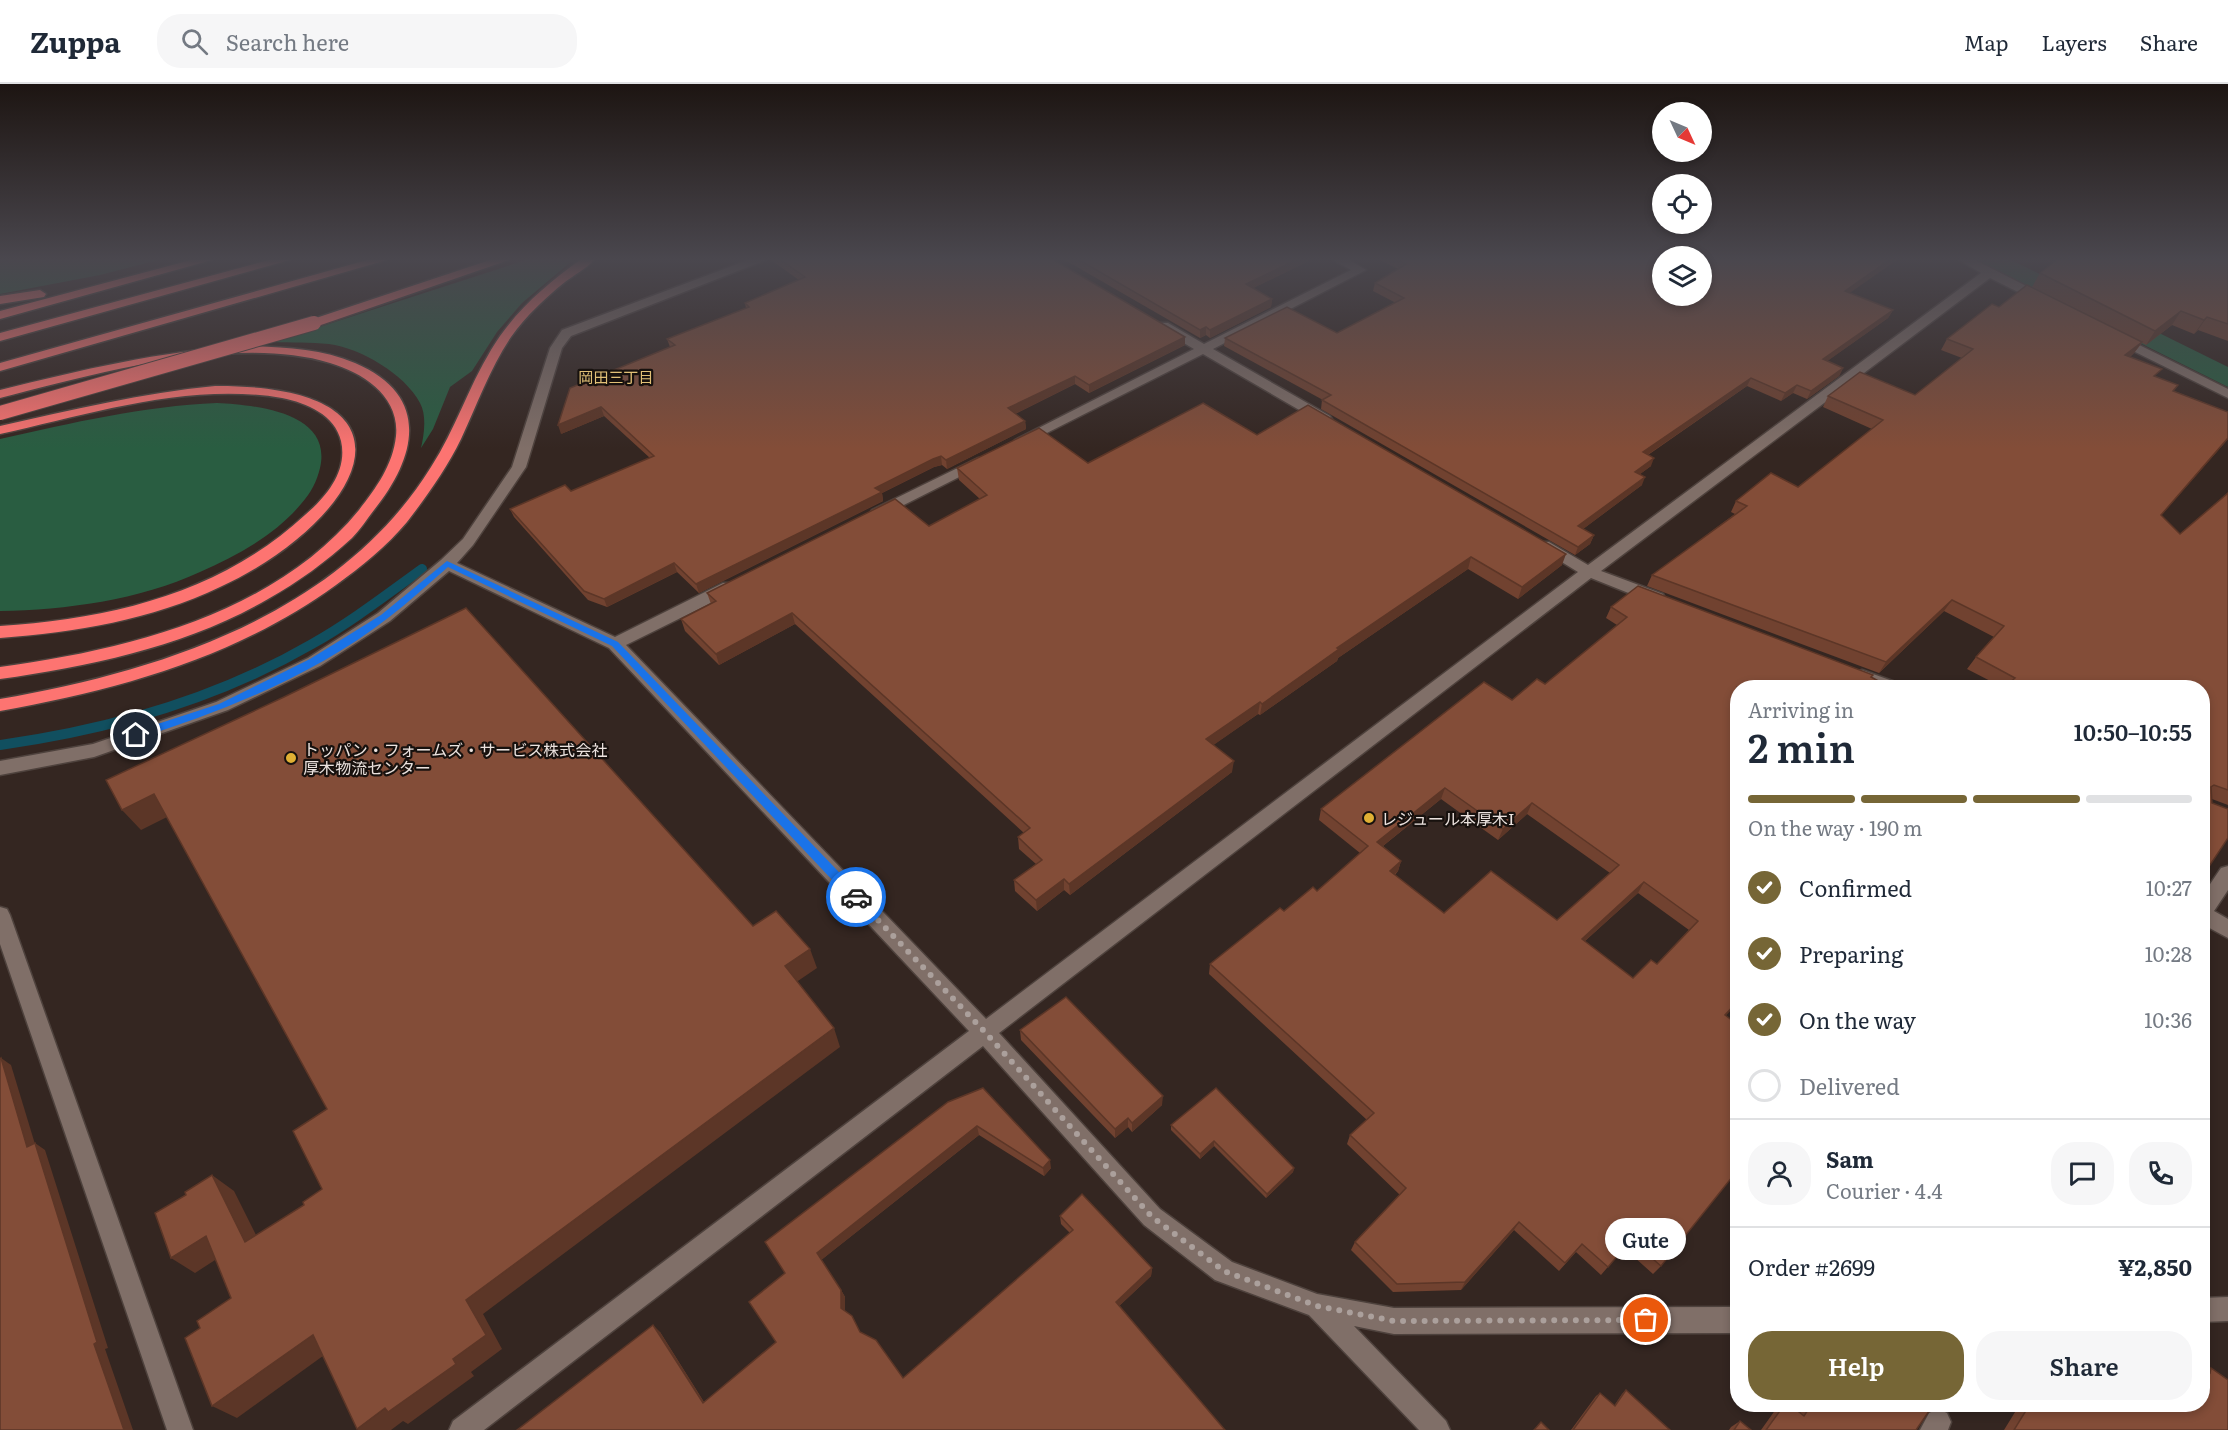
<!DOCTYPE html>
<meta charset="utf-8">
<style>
:root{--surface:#fff;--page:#f6f6f7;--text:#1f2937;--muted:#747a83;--line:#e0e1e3;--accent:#766636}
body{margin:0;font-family:Literata,"Noto Sans JP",serif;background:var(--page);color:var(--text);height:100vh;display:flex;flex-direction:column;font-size:22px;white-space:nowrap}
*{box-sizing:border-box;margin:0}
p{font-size:20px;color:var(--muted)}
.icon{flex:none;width:33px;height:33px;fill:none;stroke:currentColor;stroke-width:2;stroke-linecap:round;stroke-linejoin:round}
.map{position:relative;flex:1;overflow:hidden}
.sheet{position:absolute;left:1730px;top:596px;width:480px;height:732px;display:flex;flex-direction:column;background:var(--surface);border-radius:24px;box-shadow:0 3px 9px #0003}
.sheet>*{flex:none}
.needle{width:39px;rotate:134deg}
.tools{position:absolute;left:1652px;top:18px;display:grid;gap:12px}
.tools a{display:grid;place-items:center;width:60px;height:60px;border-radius:50%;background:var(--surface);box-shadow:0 3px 9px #0003;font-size:30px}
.pin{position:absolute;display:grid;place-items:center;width:51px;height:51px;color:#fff;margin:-26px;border:3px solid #fff;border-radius:50%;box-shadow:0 2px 6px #0007}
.courier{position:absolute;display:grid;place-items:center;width:60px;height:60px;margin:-30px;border:4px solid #1a73e8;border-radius:50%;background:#fff;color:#222;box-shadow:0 2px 8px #0007}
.bubble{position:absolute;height:42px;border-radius:21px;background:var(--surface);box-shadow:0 3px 9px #0003;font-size:20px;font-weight:600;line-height:42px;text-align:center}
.headline em{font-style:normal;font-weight:600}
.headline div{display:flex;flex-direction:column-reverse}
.headline{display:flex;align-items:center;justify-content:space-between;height:102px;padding:0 18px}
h1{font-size:39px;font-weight:600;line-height:45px}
.bar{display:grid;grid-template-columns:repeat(4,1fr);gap:9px 6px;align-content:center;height:72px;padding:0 18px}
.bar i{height:8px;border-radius:4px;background:var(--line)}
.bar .current{background:var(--accent)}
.bar p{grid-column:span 4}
.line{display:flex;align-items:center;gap:15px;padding:0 18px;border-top:2px solid var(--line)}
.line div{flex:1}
.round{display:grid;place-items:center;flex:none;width:63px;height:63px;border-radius:24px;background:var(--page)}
ol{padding:0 18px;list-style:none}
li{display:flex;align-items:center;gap:18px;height:66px}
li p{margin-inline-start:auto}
li .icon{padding:6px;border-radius:50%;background:var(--accent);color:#fff;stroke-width:4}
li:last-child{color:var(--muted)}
li i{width:33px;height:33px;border:3px solid var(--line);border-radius:50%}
.cta{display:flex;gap:12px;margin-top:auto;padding:12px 18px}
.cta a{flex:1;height:69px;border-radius:24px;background:var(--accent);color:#fff;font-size:24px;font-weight:600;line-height:69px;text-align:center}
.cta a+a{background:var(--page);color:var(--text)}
header{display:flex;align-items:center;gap:36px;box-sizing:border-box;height:84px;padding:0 30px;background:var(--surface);border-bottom:2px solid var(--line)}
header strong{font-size:28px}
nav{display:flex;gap:33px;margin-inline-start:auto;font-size:21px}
.search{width:420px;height:54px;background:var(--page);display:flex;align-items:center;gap:15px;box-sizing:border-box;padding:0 21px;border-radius:24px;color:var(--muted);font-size:22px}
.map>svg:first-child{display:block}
.green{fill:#295d41}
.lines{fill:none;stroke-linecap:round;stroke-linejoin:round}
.stream{stroke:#114f5f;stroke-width:10}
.minor-casing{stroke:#4e423d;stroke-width:3}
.highway-casing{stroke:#4e423d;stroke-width:3}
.minor{fill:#806f68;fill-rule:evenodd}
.highway{fill:#fd7471;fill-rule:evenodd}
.highway-bridge-casing{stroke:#4e423d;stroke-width:16;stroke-linecap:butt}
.highway-bridge{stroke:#fd7471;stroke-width:14}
.wall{fill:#714230;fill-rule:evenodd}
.shaded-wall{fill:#5c3627}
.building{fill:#834d38;stroke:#5c3627;stroke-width:1.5;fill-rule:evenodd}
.route{fill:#1a73e8}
.done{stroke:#aba09c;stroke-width:6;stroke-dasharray:0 10.8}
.poi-dot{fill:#e0b034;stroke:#17110e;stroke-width:2}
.labels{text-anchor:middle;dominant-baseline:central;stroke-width:4.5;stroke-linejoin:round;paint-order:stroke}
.far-neighbourhood-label{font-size:15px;fill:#e1c076;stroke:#17110e}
.poi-label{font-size:16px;fill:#ebe2de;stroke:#17110e;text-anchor:start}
</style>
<header>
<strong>Zuppa</strong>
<div class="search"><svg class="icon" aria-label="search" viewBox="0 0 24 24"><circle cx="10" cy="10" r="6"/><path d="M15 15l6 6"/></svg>Search here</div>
<nav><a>Map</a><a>Layers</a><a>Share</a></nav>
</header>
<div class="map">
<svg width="2228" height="1346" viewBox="0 0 2228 1346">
<rect width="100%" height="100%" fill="#342621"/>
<!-- green -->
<g class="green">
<path d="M0,176H158L100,191L0,210Z"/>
<path d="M526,176H573L522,219L497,248L472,287L450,303L433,345L421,364C424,351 427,332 420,319C405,290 360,264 329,260C311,258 291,259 273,258Z"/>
<path d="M1974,176H2011L2228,283V303Z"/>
<path d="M217,319C255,321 333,328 320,384C317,397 311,409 301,420C275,451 237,472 200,488C139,516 66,526 0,527V355C72,339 143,322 217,319Z"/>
</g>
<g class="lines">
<!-- stream -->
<path class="stream" d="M0,661C108,646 217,615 312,560C351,538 386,511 422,485"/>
<defs>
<g id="minor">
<path d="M748,176H766L571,252L562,264L526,383L473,461L457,479L615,553L723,499H735L737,503L735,507L626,561L986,935L1578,488L1539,464L1536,461L1539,458H1549L1588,481L1981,189L1959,176H1975L2046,212V218H2038L1990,194L1601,487L1663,510L1665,514L1663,518H1651L1591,494L999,949L1160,1125L1232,1178L1317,1210L1394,1224L1737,1223V1249L1394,1250L1354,1242L1446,1337L1450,1346H1419L1309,1231L1215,1196L1144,1141L983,962L484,1346H449L453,1337L969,947L609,564L449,487L390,537L320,582L228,626L94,673L0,691V677L93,660L216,618L308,574L378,529L441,476L463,455L512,383L550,264L562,246Z"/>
<path d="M1333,176H1349L1366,186L1213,265L1330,332L1332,335L1330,338H1320L1203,270L1027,359H1017L1015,356L1194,265L1160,245L1158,242L1160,239H1168L1204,260L1351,186Z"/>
<path d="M2117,250L2228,305V314L2113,257L2111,254L2113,251Z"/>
<path d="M978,374L983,375L985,378L983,381L882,432L877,434L870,429L872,426Z"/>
<path d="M1862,586L1898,599L1901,603C1886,603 1862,606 1854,592L1856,588Z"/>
<path d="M2228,782V806L2214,827L2228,835V854L2202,840V812L2221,784Z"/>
<path d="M0,823L7,825L10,831L193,1346H167L0,860Z"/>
<path d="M2228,1213V1237L2202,1238V1214Z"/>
<path d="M1938,1325L1947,1329L1951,1338L1948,1346H1920L1929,1329Z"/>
</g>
<g id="highway">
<path d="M191,176H212L0,235V227Z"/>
<path d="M269,176H290L0,257V249Z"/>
<path d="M367,176H387L0,287V279Z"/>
<path d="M490,176H509L318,242H310L308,239L310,236Z"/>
<path d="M580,176H594C586,185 574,191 565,198C545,214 526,232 511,253C490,284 477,321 461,355C447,384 427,412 407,438C387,462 361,483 336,501C237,573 119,606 0,627V615C161,587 340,530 431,383C455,346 468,304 491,266C513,229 545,201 580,176Z"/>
<path d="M40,206L46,210L44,213L0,220V212Z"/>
<path d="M243,262C281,263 320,264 355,279C430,311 418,371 374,426C367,435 360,446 352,454C326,478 298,498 268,515C187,562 92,582 0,595V583C127,566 274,530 359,426C376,404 393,381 396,352C400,313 364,289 330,279C234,250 95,290 0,314V306C81,286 160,267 243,262Z"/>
<path d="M215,302C439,301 360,438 220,503C151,536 76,548 0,554V542C111,535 221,509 305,431C326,413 348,387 341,357C335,331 307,319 282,314C189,298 90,330 0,350V342C71,326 142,309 215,302Z"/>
</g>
</defs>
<!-- minor casing -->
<use href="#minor" class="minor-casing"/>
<!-- highway casing -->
<use href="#highway" class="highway-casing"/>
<!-- minor -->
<use href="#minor" class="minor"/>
<!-- highway -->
<use href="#highway" class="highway"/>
<defs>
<path id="highway-bridge" d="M0,329L314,239"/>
</defs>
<!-- highway-bridge casing -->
<use href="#highway-bridge" class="highway-bridge-casing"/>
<!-- highway-bridge -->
<use href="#highway-bridge" class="highway-bridge"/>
</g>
<!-- wall -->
<g class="wall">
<path d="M771,176H1054L1185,261L1089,309L1075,300L1015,330L1025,337L1026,345L947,385L942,381L934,383L882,409L883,417L699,509L677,488L607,523L588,516L514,433L510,425L571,407L650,374L604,332L561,350L670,263L667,255L746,224L745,219L799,196Z"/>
<path d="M1065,176H1311L1253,204L1272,215L1271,223L1210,254L1206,251L1200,254Z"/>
<path d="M1380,176H1662L1850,209L1893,226L1888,234L1827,277L1843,284L1839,292L1807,315L1793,309L1781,317L1747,302L1648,371L1651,382L1640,390L1642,401L1583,445L1594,451L1590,460L1575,471L1321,325L1322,316H1323L1224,262L1225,254L1337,249L1396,219L1373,207L1375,199L1398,185Z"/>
<path d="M2228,176V257L2198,246L2194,250L2172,241L2146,261L2142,259L2134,269L2130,273L2174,307L2228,328V355L2161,431L2180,450L2228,409V721L2212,715L2202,793V603H2002L1967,585L1976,573L1994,553L1944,527L1879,589L1647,502L1652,491L1735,430L1731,428L1736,417L1798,403L1872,345L1823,323L1828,312L1915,311L1962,274L1941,266L1947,255L1999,223L2134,255L2032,203L2040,189Z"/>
<path d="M1257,351L1562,481L1518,515L1468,485L1338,574L1337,577L1260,631L1258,630L1213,661L1232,688L1070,811L1064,806L1037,827L1015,807L1014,796L1036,780L1019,765L1018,753L1024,749L795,540L719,581L685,547L681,535L711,520L707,509L929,442L980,415L959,396L957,384L1088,379Z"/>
<path d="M1611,523L1872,593L1883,601L1726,931L1661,1182L1653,1190L1624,1164L1601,1191L1576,1168L1559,1187L1514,1146L1461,1206L1393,1208L1351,1166L1355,1158L1400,1111L1347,1060L1350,1051L1367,1036L1209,890L1210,880L1284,827L1317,807L1360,769L1319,736L1321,725L1512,616L1545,600L1617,541L1606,534ZM1441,715L1498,756L1527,730L1610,789L1557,836L1444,829L1395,791L1398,787L1401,777L1383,762ZM1638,809L1689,846L1657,880L1633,894L1585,857Z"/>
<path d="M1020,946L1162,1021L1132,1048L1128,1043L1115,1054L1021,956Z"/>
<path d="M948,1018L1051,1084L1044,1092L979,1051L821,1176L841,1206L845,1213V1227L860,1248L903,1294L1070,1149L1061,1140L1060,1132L1152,1184L1151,1192L1119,1222L1225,1346H517L660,1248L704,1318L776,1258L785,1189L765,1158Z"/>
<path d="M1171,1041L1294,1084L1293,1088L1266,1114L1214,1062L1200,1075L1171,1046Z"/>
<path d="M2211,1284L2228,1346H2004L2020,1320H2202L2206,1287Z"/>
<path d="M1626,1306L1670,1346H1571L1596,1312L1600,1309L1614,1322L1622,1310Z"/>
<path d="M1783,1320H1789L1800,1329L1806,1320H1934L1916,1346H1761L1776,1325Z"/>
<path d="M1740,1337L1751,1346H1729L1731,1343Z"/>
</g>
<!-- shaded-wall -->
<g class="shaded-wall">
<path d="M1296,176H1311L1245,208L1246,200Z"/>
<path d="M1889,176H1897L1841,215L1845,207Z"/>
<path d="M1272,215L1271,223L1210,254V246Z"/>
<path d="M1893,226L1888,234L1819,283L1823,275Z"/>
<path d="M2181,227L2172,241L2146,261L2155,247Z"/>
<path d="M2207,233L2198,246L2194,250L2204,236Z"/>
<path d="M1206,243V251L1200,254V246Z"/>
<path d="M1185,253V261L1089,309V301Z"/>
<path d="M2142,258L2134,269L2118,282L2125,271Z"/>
<path d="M1843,284L1839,292L1807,315L1811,307Z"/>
<path d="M1075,292V300L1009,333L1008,324Z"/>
<path d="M1751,294L1747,302L1640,376L1643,368Z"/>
<path d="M1797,301L1793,309L1781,317L1785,309Z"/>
<path d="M601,323L604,332L561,350L558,341Z"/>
<path d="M1025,337L1026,345L947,385L946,376Z"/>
<path d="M2228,354V355L2152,442L2161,431Z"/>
<path d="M941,372L942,381L934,383L882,409L883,417L699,509L696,500L875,404L933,375Z"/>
<path d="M1654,374L1651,382L1632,396L1635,388Z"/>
<path d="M1645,393L1642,401L1575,451L1578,442Z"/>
<path d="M1594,451L1590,460L1575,471L1578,463Z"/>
<path d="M1566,470L1562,481L1518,515L1522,503Z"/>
<path d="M1471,473L1468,485L1338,574L1337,577L1260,631L1262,620L1337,564Z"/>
<path d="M674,479L677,488L607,523L604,515Z"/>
<path d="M1952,516L1944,527L1879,589L1886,578Z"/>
<path d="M792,529L795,540L719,581L716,570Z"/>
<path d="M1260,618L1258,630L1205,667L1206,655Z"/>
<path d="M1234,677L1232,688L1070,811L1069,800Z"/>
<path d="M1445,704L1441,715L1374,769L1377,758Z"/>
<path d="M154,710L173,730L141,746L122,726Z"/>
<path d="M1532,719L1527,730L1498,756L1503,745Z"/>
<path d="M1401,777L1398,787L1387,797L1390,787Z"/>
<path d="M1064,795V806L1037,827L1036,816Z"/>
<path d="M1644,798L1638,809L1576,865L1582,855Z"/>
<path d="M810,865L817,884L792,901L785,882Z"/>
<path d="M1737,918V920L1718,940L1725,931Z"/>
<path d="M834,944L840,963L483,1230L502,1265L471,1288L474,1292L408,1340L403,1337L391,1346H358L357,1345L453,1275L466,1216Z"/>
<path d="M1,974L11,981L38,1070L27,1063Z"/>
<path d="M1163,1012L1162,1021L1132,1048V1039Z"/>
<path d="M1128,1034V1043L1115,1054V1045Z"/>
<path d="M977,1042L979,1051L820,1177L817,1169Z"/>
<path d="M1214,1057V1062L1200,1075V1070Z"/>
<path d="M35,1059L45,1066L108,1264L105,1265L133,1346H124L94,1260Z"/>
<path d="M1050,1076L1051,1084L1044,1092L1043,1084Z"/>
<path d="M1294,1084L1293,1088L1266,1114L1267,1110Z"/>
<path d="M212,1091L234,1107L267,1173L245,1158Z"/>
<path d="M1519,1138L1514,1146L1461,1206L1465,1198Z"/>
<path d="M206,1152L229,1167L195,1189L171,1174Z"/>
<path d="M1152,1184L1151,1192L1116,1225V1218Z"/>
<path d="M841,1206L845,1213V1232L841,1224Z"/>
<path d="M653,1241L660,1248L708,1325L703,1319Z"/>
<path d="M313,1251L334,1264L237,1334L212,1322Z"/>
</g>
<!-- building -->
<g class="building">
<path d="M781,176H1054L1185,253L1089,301L1075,292L1008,324L1025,337L946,376L941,372L933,375L875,404L882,408L696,500L674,479L604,515L584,507L510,425L565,401L571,407L654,372L601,323L558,341L570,304L675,261L667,255L749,223L745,219L805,193Z"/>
<path d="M1079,176H1296L1246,200L1272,215L1210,246L1206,243L1200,246Z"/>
<path d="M1398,176H1662V212H1701V176H1889L1845,207L1893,226L1823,275L1843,284L1811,307L1797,301L1785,309L1751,294L1643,368L1654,374L1635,388L1645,393L1578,442L1594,451L1578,463L1322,316L1331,311L1225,254L1287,223L1337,249L1404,214L1375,199L1406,180Z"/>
<path d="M2057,176H2228V240L2207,233L2204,236L2181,227L2155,247L2040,189Z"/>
<path d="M2027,201L2142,258L2125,271L2162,285L2154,292L2178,301L2173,307L2228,328V354L2161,431L2180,450L2228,409V706L2214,701L2211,703L2212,719L2228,725V754L2202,793V603H2005L2015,594L1976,573L2004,542L1952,516L1886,578L1652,491L1747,422L1736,417L1771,389L1798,403L1883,336L1828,312L1860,288L1915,311L1973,265L1947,255L1992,220L1999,223Z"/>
<path d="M1203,319L1257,351L1308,321L1566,470L1522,503L1471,473L1337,564L1339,565L1262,620L1260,618L1206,655L1234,677L1069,800L1064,795L1036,816L1014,796L1042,776L1018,753L1030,744L792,529L716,570L681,535L716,517L707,509L895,415L929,442L987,411L957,384L1039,344L1088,379Z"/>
<path d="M1638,502L1873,591L1871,593L1884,600L1882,601L1886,603H1737V918L1725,931L1737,940V1087L1661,1182L1631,1156L1608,1183L1582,1160L1565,1179L1519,1138L1465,1198L1397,1200L1355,1158L1406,1104L1350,1051L1374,1029L1210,880L1280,824L1284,827L1313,803L1317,807L1368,762L1321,725L1484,598L1512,616L1537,595L1545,600L1627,533L1611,523ZM1445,704L1503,745L1532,719L1619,781L1557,836L1491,787L1444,829L1390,787L1401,777L1377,758ZM1644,798L1698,837L1657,880L1651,876L1633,894L1582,855Z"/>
<path d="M466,524L753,842L776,827L810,865L785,882L834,944L466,1216L486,1251L453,1275L456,1280L388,1328L385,1324L357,1345L313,1251L212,1322L185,1254L200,1244L197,1237L231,1214L206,1152L171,1174L155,1129L186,1111L185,1108L212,1091L245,1158L304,1121L303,1118L322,1105L293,1047L327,1025L154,710L122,726L106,696L284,613Z"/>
<path d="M1066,913L1163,1012L1132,1039L1128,1034L1115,1045L1020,946Z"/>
<path d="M1,974L27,1063L35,1059L97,1258L94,1260L124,1346H0V975Z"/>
<path d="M983,1004L1050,1076L1043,1084L977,1042L817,1169L841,1206V1224L852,1232L860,1248L876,1256L903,1294L1073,1146L1060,1132L1082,1110L1152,1184L1116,1218L1225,1346H517L653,1241L703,1319L776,1258L749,1218L785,1189L765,1158L948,1018Z"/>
<path d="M1216,1004L1294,1084L1267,1110L1214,1057L1200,1070L1171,1041Z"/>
<path d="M2202,1284L2210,1289L2211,1284L2228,1296V1346H2014L2030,1320H2143L2149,1325L2152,1320H2202Z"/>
<path d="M1626,1306L1670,1346H1573L1600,1309L1615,1322Z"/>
<path d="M1785,1320H1789L1804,1332L1812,1320H1934L1916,1346H1766Z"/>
<path d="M1740,1337L1751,1346H1734Z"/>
<path d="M1541,1338L1549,1346H1534Z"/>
</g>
<!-- sky -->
<linearGradient id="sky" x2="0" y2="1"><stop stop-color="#1d1512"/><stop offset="0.48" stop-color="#4a474e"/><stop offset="1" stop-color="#4a474e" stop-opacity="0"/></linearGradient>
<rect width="2228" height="365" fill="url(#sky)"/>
<!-- route -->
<path class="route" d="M447,477L618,558L860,810V817H852L612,562L448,483C428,500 409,518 388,534C315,591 224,627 136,655L132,651L133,648L219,620L310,575L381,531Z"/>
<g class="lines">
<!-- done -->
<path class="done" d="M856,813L984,947L1152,1133L1224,1187L1317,1222L1394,1237L1646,1236"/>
</g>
<!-- markers -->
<g class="poi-dot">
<circle cx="291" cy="674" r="6"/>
<circle cx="1369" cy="734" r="6"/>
</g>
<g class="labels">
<!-- far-neighbourhood labels -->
<g class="far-neighbourhood-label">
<text x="616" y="292">岡田三丁目</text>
</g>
<!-- poi labels -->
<g class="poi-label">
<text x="303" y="665">トッパン・フォームズ・サービス株式会社<tspan x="303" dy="18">厚木物流センター</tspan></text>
<text x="1381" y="734">レジュール本厚木I</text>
</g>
</g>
</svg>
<div class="tools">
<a><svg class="needle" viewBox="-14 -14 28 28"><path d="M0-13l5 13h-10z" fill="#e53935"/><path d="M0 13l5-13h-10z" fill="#747a83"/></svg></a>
<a><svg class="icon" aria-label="locate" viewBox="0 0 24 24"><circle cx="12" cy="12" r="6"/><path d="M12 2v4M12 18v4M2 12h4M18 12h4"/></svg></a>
<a><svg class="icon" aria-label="layers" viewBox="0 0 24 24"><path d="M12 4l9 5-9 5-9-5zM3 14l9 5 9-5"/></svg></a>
</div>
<div class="pin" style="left:1646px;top:1236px;background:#ea580c"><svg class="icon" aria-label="bag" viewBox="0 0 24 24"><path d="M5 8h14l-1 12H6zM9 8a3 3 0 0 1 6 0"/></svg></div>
<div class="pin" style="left:136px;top:651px;background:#1f2937"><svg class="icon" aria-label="home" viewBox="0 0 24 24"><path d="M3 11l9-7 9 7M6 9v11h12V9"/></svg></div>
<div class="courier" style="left:856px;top:813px"><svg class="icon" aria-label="car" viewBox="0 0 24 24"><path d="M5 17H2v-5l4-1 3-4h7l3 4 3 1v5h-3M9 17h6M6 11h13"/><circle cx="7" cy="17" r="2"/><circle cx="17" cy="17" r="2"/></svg></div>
<div class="bubble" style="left:1605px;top:1134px;width:81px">Gute</div>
<section class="sheet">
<div class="headline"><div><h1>2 min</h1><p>Arriving in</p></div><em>10:50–10:55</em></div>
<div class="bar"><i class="current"></i><i class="current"></i><i class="current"></i><i></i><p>On the way · 190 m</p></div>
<ol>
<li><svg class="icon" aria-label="check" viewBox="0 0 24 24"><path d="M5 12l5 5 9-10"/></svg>Confirmed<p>10:27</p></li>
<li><svg class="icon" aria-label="check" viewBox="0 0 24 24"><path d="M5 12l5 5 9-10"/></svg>Preparing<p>10:28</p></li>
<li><svg class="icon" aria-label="check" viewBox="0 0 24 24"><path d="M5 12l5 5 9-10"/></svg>On the way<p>10:36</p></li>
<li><i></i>Delivered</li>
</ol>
<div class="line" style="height:108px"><a class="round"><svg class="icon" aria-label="person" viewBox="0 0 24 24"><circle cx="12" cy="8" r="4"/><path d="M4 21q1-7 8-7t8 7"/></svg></a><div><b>Sam</b><p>Courier · 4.4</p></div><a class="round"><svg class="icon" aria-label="chat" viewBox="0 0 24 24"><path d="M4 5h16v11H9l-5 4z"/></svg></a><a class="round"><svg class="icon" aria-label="phone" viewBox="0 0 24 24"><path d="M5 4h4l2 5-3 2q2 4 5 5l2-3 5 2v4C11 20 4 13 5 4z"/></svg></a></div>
<div class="line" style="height:78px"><div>Order #2699</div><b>¥2,850</b></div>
<div class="cta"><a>Help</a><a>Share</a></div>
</section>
</div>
